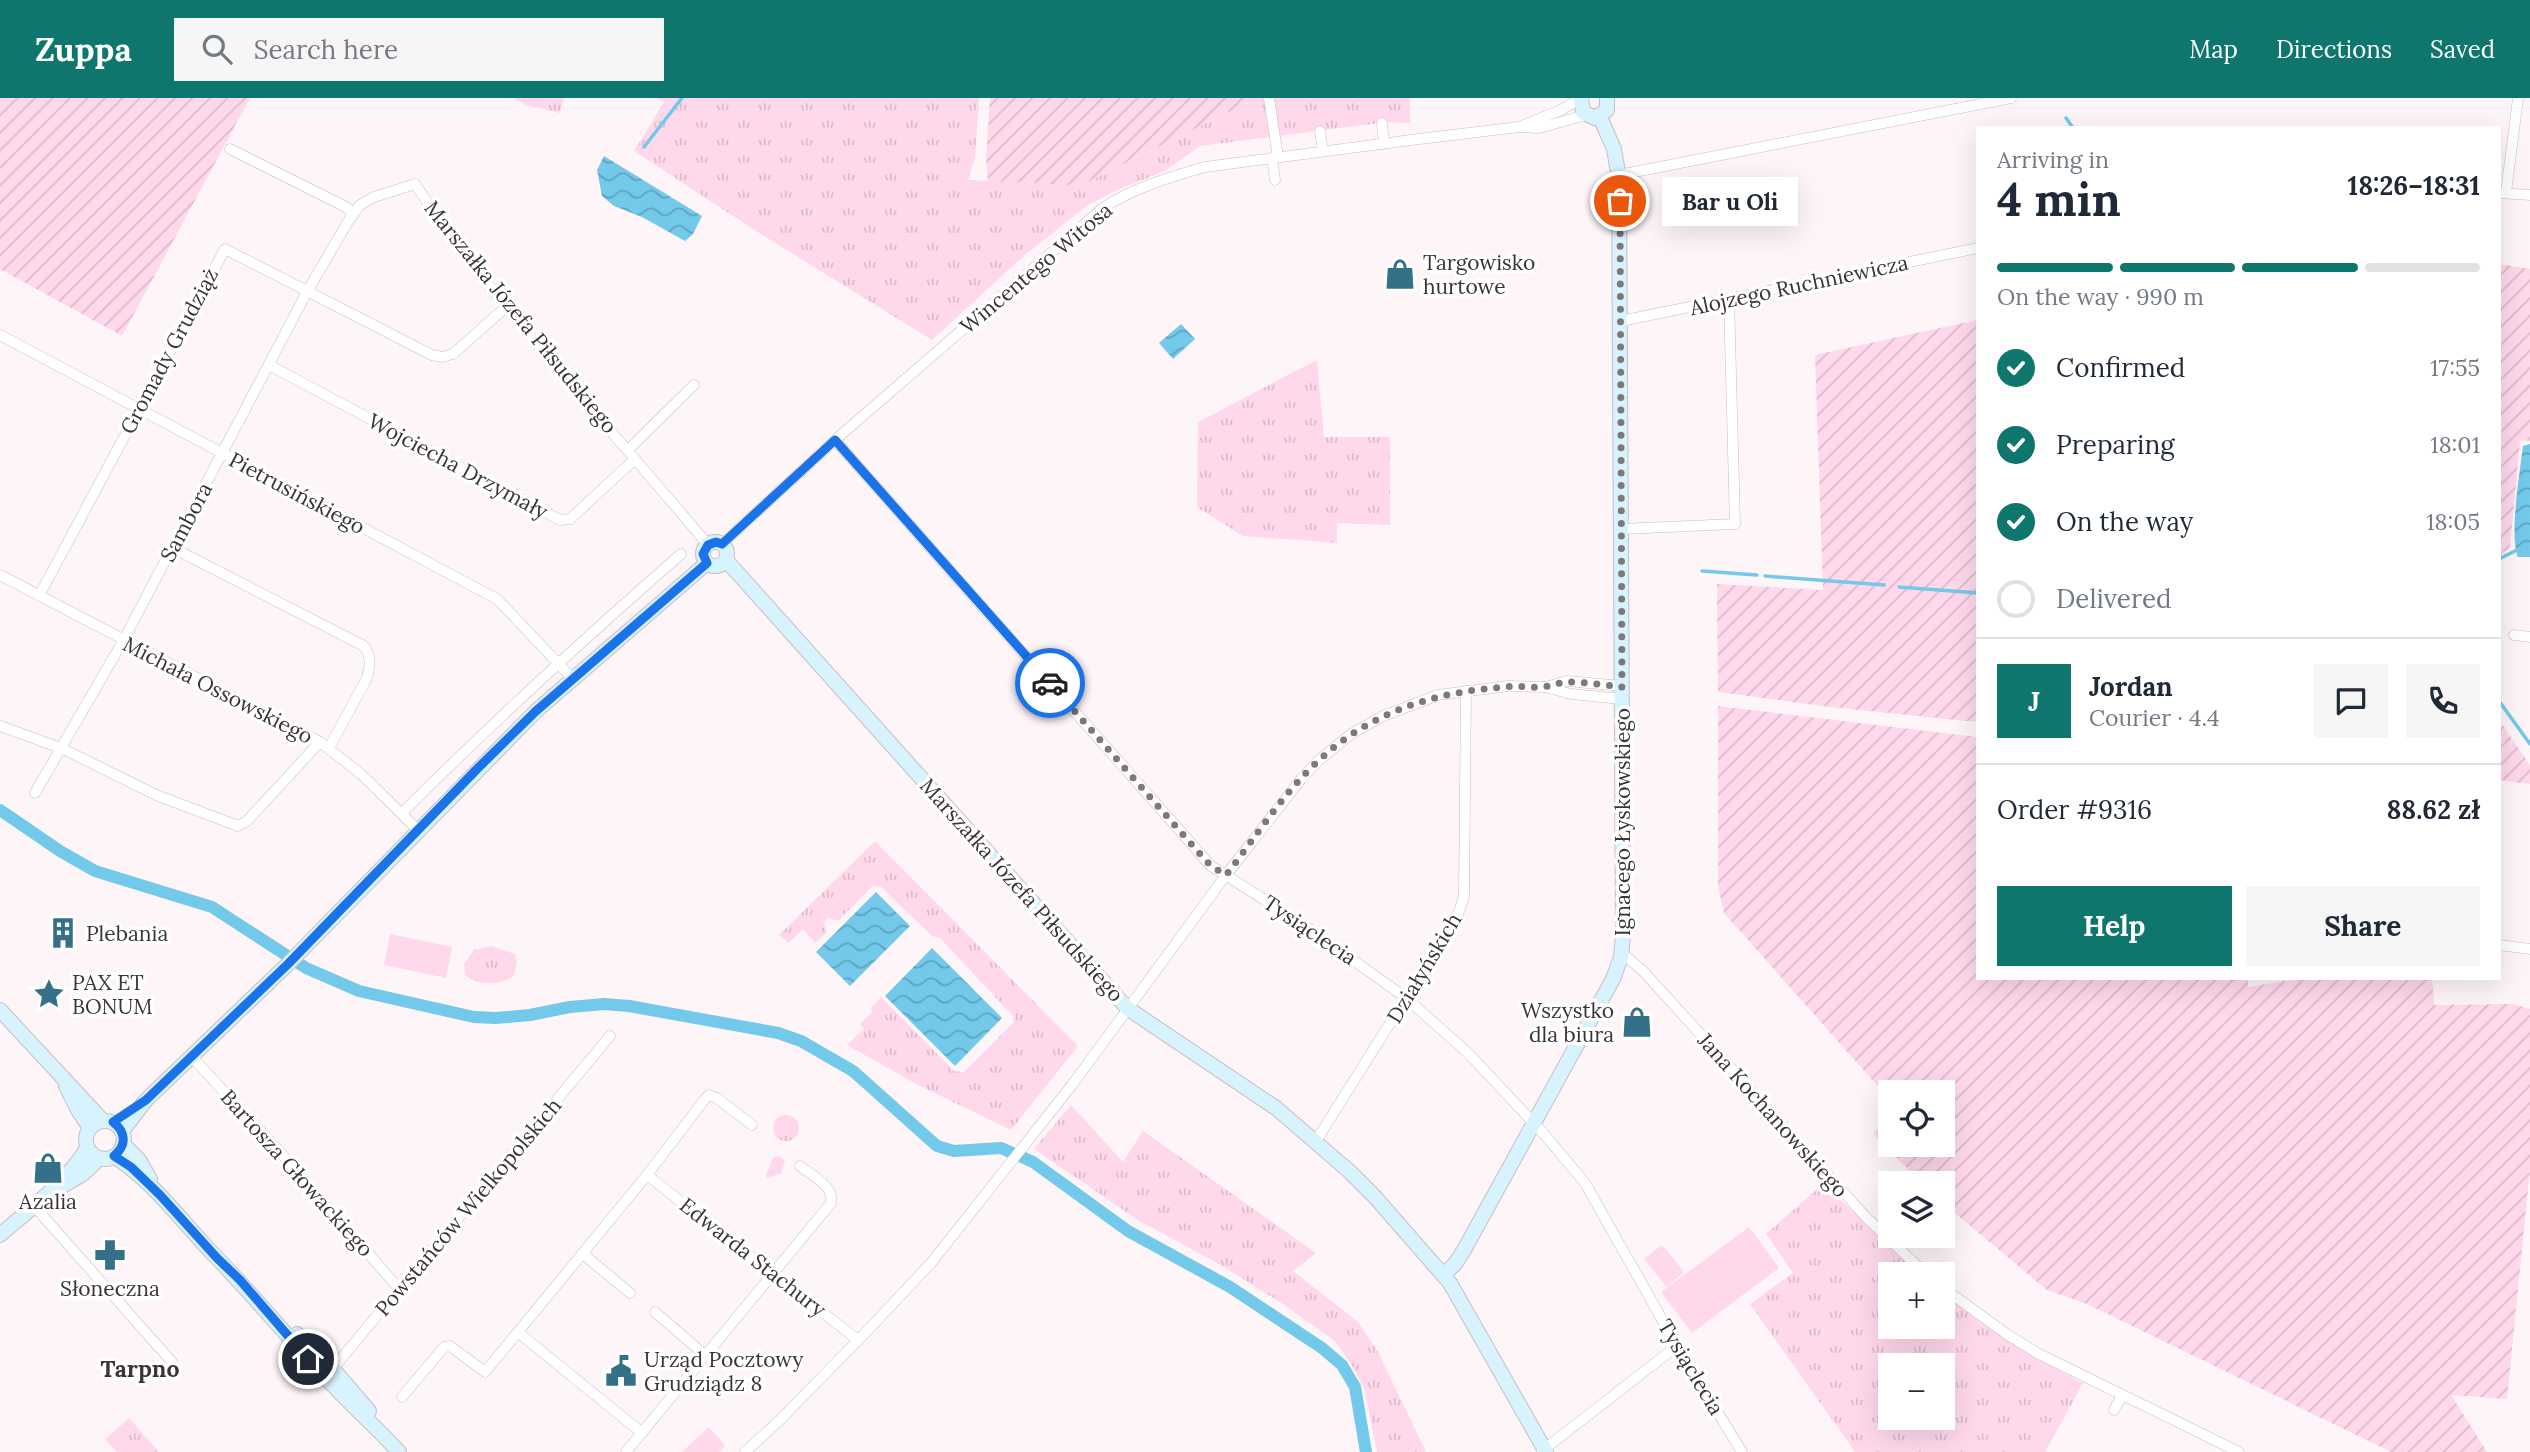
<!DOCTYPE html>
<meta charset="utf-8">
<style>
:root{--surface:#fff;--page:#f6f6f7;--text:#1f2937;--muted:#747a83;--line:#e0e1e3;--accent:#0f766e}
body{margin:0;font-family:Lora,serif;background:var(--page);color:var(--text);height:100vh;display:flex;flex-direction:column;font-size:26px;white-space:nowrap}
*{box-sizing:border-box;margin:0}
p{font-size:23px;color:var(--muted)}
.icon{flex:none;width:38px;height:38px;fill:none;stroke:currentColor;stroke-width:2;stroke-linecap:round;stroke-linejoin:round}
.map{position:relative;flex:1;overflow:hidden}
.drawer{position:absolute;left:1976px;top:28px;width:525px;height:854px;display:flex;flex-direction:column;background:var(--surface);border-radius:0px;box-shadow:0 7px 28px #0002}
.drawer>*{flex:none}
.fabs{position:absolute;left:1878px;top:982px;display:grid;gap:14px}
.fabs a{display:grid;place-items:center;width:77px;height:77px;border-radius:0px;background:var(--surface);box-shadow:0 7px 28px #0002;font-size:35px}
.pin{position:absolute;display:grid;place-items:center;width:60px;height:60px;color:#fff;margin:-30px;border:4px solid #fff;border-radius:50%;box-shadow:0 2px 7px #0007}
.courier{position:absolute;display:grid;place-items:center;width:70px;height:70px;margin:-35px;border:5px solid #1a73e8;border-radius:50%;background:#fff;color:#222;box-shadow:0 2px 9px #0007}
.bubble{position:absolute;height:49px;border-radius:0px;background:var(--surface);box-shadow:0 7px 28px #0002;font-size:23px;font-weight:800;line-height:49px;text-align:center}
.summary em{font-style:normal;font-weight:800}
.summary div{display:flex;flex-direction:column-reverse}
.summary{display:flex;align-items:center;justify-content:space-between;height:119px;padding:0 21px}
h1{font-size:46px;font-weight:800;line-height:52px}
.bar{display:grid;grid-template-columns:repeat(4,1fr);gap:10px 7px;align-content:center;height:84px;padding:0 21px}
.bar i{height:9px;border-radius:5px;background:var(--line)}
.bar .active{background:var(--accent)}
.bar p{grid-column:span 4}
.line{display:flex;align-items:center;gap:18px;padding:0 21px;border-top:2px solid var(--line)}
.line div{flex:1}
.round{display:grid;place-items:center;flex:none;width:74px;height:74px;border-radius:0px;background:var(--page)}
ol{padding:0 21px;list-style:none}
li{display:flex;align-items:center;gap:21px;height:77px}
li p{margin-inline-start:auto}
li .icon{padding:7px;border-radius:50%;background:var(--accent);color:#fff;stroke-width:4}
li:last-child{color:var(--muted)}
li i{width:38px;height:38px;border:4px solid var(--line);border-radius:50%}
.primary-button{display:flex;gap:14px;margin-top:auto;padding:14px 21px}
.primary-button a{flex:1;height:80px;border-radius:0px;background:var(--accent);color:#fff;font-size:28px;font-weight:800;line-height:80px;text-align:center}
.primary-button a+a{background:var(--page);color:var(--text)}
header{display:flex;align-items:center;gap:42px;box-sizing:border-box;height:98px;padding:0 35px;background:var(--accent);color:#fff}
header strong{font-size:33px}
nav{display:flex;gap:38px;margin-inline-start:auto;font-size:24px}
.search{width:490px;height:63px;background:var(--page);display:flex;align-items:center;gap:18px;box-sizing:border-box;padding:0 24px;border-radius:0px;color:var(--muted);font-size:26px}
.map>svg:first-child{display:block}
.grass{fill:url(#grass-tufts);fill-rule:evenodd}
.garden{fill:url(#garden-furrows)}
.pitch{fill:#ffd8ec}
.water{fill:url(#water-waves)}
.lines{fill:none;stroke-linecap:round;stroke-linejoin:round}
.stream{stroke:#72c9ea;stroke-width:3.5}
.canal{stroke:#72c9ea;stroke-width:12}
.street-casing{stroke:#cbbcc4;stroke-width:11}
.secondary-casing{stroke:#cbbcc4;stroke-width:16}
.street{stroke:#fff;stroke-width:10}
.secondary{stroke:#d7f3fd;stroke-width:14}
.done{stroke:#7f787b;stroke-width:7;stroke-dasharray:0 12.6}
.route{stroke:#1a73e8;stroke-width:9}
.labels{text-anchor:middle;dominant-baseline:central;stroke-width:7;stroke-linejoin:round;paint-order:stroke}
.poi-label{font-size:21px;fill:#3a3437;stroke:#fff;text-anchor:start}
.street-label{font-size:21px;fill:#3a3437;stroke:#fff}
.neighbourhood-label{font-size:23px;font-weight:bold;fill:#3a3437;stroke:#fff}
</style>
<header>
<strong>Zuppa</strong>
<div class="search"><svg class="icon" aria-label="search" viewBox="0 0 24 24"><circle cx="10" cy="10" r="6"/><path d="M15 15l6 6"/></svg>Search here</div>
<nav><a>Map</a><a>Directions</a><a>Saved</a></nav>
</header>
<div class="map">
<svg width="2530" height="1354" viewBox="0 0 2530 1354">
<defs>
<pattern id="grass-tufts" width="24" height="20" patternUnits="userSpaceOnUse" patternTransform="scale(1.75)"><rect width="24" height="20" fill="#ffd8ec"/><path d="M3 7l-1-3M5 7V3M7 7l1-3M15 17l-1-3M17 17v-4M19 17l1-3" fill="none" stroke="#dbbacb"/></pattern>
<pattern id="garden-furrows" width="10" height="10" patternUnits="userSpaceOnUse" patternTransform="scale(1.75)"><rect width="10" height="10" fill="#ffd8ec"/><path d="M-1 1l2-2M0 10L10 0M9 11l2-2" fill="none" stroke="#dbbacb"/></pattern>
<pattern id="water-waves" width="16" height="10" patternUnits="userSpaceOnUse" patternTransform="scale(1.75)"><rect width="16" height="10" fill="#72c9ea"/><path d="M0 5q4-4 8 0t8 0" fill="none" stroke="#5fa4be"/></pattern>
</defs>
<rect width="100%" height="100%" fill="#fef5f9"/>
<!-- grass -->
<g class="grass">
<path d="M514,0H564L560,15L526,7Z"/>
<path d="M656,0H979L975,59L968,82L1083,86L1257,0H1410V25L1387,24L1200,48L1165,73L1117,92L1088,107L1026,156L932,242L756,133L634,53L664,4Z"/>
<path d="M1317,262L1324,339H1390V427L1337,425V445L1243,438L1197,409L1198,324Z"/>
<path d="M875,743L1078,948L1011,1032L916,986L847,947L864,931L860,926L872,914L871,910L881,899L954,973L964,974L1014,924L1013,918L940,840L932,838L881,789L873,787L838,823L828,820L824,824L827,834L815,845L803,831L789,845L779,837Z"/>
<path d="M491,848L515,856L517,865L513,879C498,887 479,888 465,877L464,866L474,852Z"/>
<path d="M1071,1007L1123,1064L1143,1033L1316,1155L1293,1173L1358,1224L1378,1254L1426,1354H1377L1365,1293L1353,1269L1336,1244L1286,1208L1226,1170L1138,1122L1034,1051Z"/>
<circle cx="786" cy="1030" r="13"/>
<path d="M779,1058L785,1063L781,1075L767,1080L766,1077L773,1059Z"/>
<path d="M1823,1086L1921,1176H1890V1228H1942L1943,1194C1986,1232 2032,1259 2083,1285L2045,1354H1855L1750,1206L1793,1175L1766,1136ZM1890,1267H1942V1320H1890Z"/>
<path d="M129,1320L159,1354H117L105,1341Z"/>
</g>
<!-- garden -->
<g class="garden">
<path d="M0,0H250L122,238L0,171Z"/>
<path d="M990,0H1257L1083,86L1071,87L988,83L986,61Z"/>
<path d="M2499,166L2530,171V343L2520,342L2510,449L2499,458Z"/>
<path d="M1977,222V624L1830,609L1718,594L1717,486L1823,492L1815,257Z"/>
<path d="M1718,608L1977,639L1978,880H2248V889L2304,880H2432L2434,907L2513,906L2530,911V1071L2507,1301L2451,1297L2487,1354H2391L2087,1206L2047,1192L1943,1105L1942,1085H1922L1873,1036L1890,1017V1046H1942V994H1890V1002L1724,815L1718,788Z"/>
<path d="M2499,622L2530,667V686L2499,682Z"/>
</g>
<!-- pitch -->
<g class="pitch">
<path d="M390,836L452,849L446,880L384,867Z"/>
<path d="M1749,1129L1779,1170L1692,1235L1661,1194Z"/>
<path d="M1662,1147L1684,1174L1667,1189L1644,1161Z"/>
<path d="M709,1329L725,1348L719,1354H682Z"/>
</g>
<!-- water -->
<g class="water">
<path d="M604,58L702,118L693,136L685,143L642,119L614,108L602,98L597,72Z"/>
<path d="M1181,226L1195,241L1173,261L1159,245Z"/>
<path d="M2530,346V459H2518C2509,439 2520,373 2523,348Z"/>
<path d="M876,794L910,828L850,888L816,854Z"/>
<path d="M932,850L1002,920L955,968L885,898Z"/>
</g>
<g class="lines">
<!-- stream -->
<g class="stream">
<path d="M2066,20L2073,30"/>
<path d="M644,49L682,0"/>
<path d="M2499,461L2515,453"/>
<path d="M1702,473L1757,477"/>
<path d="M1765,478L1884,487"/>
<path d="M1899,489L1978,495"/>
<path d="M2499,603L2530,646"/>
</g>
<!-- canal -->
<path class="canal" d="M0,712L60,753L95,773L212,809L306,870L359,893L474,919L496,920L530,917L570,909L604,906L629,908L778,935L801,943L853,973L937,1048L954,1053L1001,1050L1033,1064L1128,1133L1230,1189L1322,1250L1342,1267L1355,1289L1366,1354"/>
<defs>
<g id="street">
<path d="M1269,0L1278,59"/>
<path d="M1382,25L1384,45"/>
<path d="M1519,29L1561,12L1581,0"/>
<path d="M1320,33L1323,53"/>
<path d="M230,51L346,109L353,116"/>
<path d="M1272,60L1275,82"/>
<path d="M1619,77L2011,0"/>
<path d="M2506,94L2518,0"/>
<path d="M2499,95L2530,97"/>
<path d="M1621,223L1978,150"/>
<path d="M0,237L497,501L572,580"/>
<path d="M269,267L560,422L570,421L635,361"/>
<path d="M835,342L1211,768L1300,824L1406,900L1468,955L1544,1036L1585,1085L1677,1248L1742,1354"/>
<path d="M628,352L694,287"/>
<path d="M1621,431L1735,426L1729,202"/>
<path d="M722,446L835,342L1103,110C1133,90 1170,79 1205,69L1419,41L1519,29L1539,30L1586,17"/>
<path d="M173,450L364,548C372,559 370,568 367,580L329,650"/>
<path d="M0,477L320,644L361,676L418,732"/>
<path d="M40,496L225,151L432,257L442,259L453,256L507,208"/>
<path d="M2514,537L2530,539"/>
<path d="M1545,589L1567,583L1622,588"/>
<path d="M0,628L61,650L156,697L238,728L247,723L320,644"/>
<path d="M35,695L123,543L308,192L349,122L360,107L374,99L415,86C501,214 609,328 708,447"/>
<path d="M402,715C492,625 585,540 681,456"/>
<path d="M2499,847L2530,851"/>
<path d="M1621,859L1628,860L1644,874L1866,1119L1926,1176"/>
<path d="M192,959L281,1055L400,1192"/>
<path d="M1316,1043L1458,817L1464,798L1466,593"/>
<path d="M647,1077L858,1242"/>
<path d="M34,1108L172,1264"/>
<path d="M583,1156L630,1195"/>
<path d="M1942,1189L2008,1237L2039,1256L2239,1354"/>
<path d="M655,1214L706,1258"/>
<path d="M519,1235L642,1335"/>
<path d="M330,1274L610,938"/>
<path d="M402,1299L444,1249L450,1248L485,1274L647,1077L705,1001L709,997L717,1000L752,1027"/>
<path d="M2114,1312L2122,1298"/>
<path d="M1542,1353L1677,1248"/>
<path d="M626,1354L831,1105C835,1088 812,1078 800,1068"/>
<path d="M745,1354L780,1322L868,1232L931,1165L1072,987L1226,777L1302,680L1318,663L1351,636L1383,618L1438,597L1508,588L1545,589L1571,596L1622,601"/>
</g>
<g id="secondary">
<path d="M1581,0L1583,14L1595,20L1607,12V0"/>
<circle cx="715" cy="456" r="12"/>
<path d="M726,462L1127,910L1276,1010L1349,1073L1375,1099L1450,1185L1546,1354"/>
<path d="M0,912L103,1023"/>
<path d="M66,988L78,1012L90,1030"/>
<circle cx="105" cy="1042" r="19"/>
<path d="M122,1033L146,1002L288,866L536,613L707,465"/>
<path d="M123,1046L139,1062L150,1081"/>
<path d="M114,1058C155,1085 183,1125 216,1159C255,1199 290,1242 328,1282C351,1307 376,1329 399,1354"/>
<path d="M59,1090L83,1076L100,1060"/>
<path d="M0,1137C31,1110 66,1085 87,1050"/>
<path d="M1444,1176L1455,1166L1464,1152L1613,881L1621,859L1623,837L1619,80L1614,51L1600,19"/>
<path d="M297,1236L333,1271L369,1313"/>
</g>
</defs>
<!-- street casing -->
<use href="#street" class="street-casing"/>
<!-- secondary casing -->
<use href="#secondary" class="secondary-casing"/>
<!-- street -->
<use href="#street" class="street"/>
<!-- secondary -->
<use href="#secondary" class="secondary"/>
</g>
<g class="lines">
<!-- done -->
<path class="done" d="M1050,585L1193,748L1211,768L1226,777C1255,740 1282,697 1316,665C1369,614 1434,594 1505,589C1518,587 1530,590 1543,589C1552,588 1560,584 1569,584C1586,584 1605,587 1622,589L1620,103"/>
<!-- route -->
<path class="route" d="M308,1261L240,1182L217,1160L160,1097L131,1069L114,1058C127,1047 126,1034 113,1024L146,1002L288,866L478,670L536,613L707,465L703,456L708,447L716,444L722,446L835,342L1050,585"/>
</g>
<!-- icons -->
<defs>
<symbol id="shop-bare" viewBox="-9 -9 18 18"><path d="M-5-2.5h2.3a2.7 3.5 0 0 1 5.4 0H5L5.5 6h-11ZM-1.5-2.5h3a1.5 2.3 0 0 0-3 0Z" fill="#347188" stroke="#fff" stroke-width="2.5" paint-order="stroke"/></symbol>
<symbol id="building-bare" viewBox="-9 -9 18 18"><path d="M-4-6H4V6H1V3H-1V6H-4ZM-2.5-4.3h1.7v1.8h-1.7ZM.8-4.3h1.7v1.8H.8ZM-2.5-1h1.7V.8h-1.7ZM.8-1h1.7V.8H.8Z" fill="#347188" stroke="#fff" stroke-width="2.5" paint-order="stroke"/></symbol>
<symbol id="sight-bare" viewBox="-9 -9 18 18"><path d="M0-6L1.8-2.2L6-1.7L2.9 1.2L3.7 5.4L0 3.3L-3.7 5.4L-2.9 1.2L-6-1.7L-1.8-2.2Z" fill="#347188" stroke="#fff" stroke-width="2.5" paint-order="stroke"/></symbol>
<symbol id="pharmacy-bare" viewBox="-9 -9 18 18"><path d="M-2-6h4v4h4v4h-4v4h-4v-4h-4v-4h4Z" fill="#347188" stroke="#fff" stroke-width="2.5" paint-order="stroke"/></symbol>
<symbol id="civic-bare" viewBox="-9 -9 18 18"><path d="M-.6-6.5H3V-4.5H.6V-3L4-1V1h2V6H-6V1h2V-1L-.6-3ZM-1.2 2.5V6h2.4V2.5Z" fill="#347188" stroke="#fff" stroke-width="2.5" paint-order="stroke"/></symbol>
</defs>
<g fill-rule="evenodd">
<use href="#shop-bare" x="1378" y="154" width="44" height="44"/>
<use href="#building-bare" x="41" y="813" width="44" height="44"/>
<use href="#sight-bare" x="27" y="874" width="44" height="44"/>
<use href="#shop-bare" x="1615" y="902" width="44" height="44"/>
<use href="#shop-bare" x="26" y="1048" width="44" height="44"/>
<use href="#pharmacy-bare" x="88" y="1135" width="44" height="44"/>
<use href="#civic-bare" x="599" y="1251" width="44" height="44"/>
</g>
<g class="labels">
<!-- poi labels -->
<g class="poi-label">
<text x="1423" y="164">Targowisko<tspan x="1423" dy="24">hurtowe</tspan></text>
<text x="86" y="835">Plebania</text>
<text x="72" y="884">PAX ET<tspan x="72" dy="24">BONUM</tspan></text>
<text x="1614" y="912" text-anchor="end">Wszystko<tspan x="1614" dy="24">dla biura</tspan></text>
<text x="48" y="1103" text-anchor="middle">Azalia</text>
<text x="110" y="1190" text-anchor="middle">Słoneczna</text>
<text x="644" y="1261">Urząd Pocztowy<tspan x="644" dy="24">Grudziądz 8</tspan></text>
</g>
<!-- street labels -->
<g class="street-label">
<text transform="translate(1036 170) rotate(-40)">Wincentego Witosa</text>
<text transform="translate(1799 187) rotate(-12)">Alojzego Ruchniewicza</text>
<text transform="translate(521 219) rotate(51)">Marszałka Józefa Piłsudskiego</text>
<text transform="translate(169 253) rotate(-62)">Gromady Grudziąż</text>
<text transform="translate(458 368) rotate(28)">Wojciecha Drzymały</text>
<text transform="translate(297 395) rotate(28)">Pietrusińskiego</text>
<text transform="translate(186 424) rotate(-62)">Sambora</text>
<text transform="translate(218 592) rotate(27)">Michała Ossowskiego</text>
<text transform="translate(1622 724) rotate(-90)">Ignacego Łyskowskiego</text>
<text transform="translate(1022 792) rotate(48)">Marszałka Józefa Piłsudskiego</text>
<text transform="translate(1310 832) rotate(34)">Tysiąclecia</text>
<text transform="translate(1424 870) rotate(-59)">Działyńskich</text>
<text transform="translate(1773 1017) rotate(48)">Jana Kochanowskiego</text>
<text transform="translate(297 1075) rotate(48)">Bartosza Głowackiego</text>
<text transform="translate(468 1109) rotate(-50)">Powstańców Wielkopolskich</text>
<text transform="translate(753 1159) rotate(38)">Edwarda Stachury</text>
<text transform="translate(1691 1269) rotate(59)">Tysiąclecia</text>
</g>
<!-- neighbourhood labels -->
<g class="neighbourhood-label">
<text x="140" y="1270">Tarpno</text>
</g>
</g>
</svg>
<div class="fabs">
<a><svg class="icon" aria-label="locate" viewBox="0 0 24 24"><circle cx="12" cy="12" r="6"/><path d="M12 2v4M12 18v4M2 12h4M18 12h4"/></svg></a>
<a><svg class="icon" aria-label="layers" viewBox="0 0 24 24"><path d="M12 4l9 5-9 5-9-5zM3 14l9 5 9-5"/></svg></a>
<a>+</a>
<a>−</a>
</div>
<div class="pin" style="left:1620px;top:103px;background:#ea580c"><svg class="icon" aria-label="bag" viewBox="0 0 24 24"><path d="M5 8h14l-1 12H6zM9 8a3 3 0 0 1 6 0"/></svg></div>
<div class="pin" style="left:308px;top:1261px;background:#1f2937"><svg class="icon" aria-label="home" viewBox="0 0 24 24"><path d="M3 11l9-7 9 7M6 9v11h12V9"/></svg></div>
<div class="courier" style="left:1050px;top:585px"><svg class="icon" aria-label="car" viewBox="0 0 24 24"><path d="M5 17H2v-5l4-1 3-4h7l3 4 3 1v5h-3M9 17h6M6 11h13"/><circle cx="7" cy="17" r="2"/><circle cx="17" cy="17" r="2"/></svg></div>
<div class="bubble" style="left:1662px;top:79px;width:136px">Bar u Oli</div>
<section class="drawer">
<div class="summary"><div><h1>4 min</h1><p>Arriving in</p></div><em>18:26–18:31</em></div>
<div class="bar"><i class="active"></i><i class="active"></i><i class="active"></i><i></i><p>On the way · 990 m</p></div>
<ol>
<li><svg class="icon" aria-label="check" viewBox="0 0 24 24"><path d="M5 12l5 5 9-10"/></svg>Confirmed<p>17:55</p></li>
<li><svg class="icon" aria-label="check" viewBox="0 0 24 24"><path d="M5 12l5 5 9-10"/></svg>Preparing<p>18:01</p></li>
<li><svg class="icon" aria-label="check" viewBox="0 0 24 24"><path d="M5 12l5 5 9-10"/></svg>On the way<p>18:05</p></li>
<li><i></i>Delivered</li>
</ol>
<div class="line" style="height:126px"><b class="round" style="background:var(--accent);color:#fff">J</b><div><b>Jordan</b><p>Courier · 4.4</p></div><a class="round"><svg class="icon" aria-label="chat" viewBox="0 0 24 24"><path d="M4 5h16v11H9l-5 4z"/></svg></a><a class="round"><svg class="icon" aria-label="phone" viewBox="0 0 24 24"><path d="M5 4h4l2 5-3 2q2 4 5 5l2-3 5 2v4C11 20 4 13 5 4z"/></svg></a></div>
<div class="line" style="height:91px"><div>Order #9316</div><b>88.62 zł</b></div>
<div class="primary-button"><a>Help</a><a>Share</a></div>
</section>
</div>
